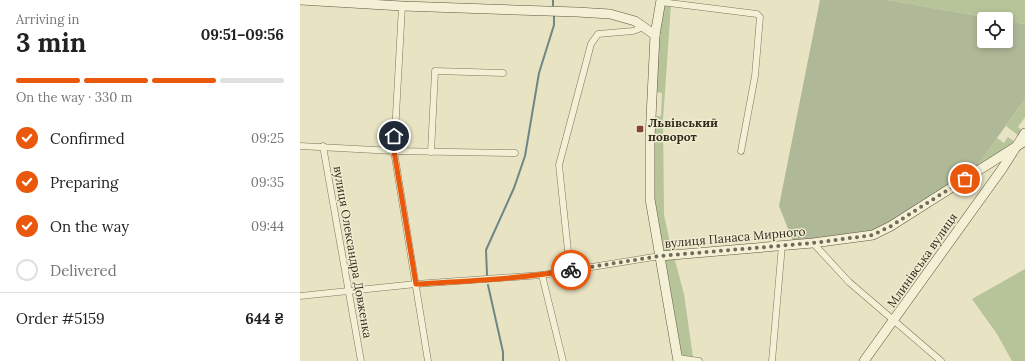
<!DOCTYPE html>
<meta charset="utf-8">
<style>
:root{--surface:#fff;--page:#f2f2f2;--text:#222;--muted:#767676;--line:#e0e0e0;--accent:#ea580c}
body{margin:0;font-family:Lora,serif;background:var(--page);color:var(--text);height:100vh;display:flex;flex-direction:column;font-size:15px;white-space:nowrap}
*{box-sizing:border-box;margin:0}
p{font-size:13px;color:var(--muted)}
.icon{flex:none;width:22px;height:22px;fill:none;stroke:currentColor;stroke-width:2;stroke-linecap:round;stroke-linejoin:round}
.map{position:relative;flex:1;overflow:hidden}
.drawer{display:flex;flex-direction:column;background:var(--surface);width:300px}
.drawer>*{flex:none}
.controls{position:absolute;left:677px;top:12px;display:grid;gap:8px}
.controls a{display:grid;place-items:center;width:36px;height:36px;border-radius:4px;background:var(--surface);box-shadow:0 2px 6px #0003;font-size:20px}
.pin{position:absolute;display:grid;place-items:center;width:34px;height:34px;color:#fff;margin:-17px;border:2px solid #fff;border-radius:50%;box-shadow:0 1px 4px #0007}
.courier{position:absolute;display:grid;place-items:center;width:40px;height:40px;margin:-20px;border:3px solid #ea580c;border-radius:50%;background:#fff;color:#222;box-shadow:0 1px 5px #0007}
.overview em{font-style:normal;font-weight:700}
.overview div{display:flex;flex-direction:column-reverse}
.overview{display:flex;align-items:center;justify-content:space-between;height:68px;padding:0 16px}
h1{font-size:26px;font-weight:700;line-height:30px}
.bar{display:grid;grid-template-columns:repeat(4,1fr);gap:6px 4px;align-content:center;height:48px;padding:0 16px}
.bar i{height:5px;border-radius:3px;background:var(--line)}
.bar .active{background:var(--accent)}
.bar p{grid-column:span 4}
.line{display:flex;align-items:center;gap:10px;padding:0 16px;border-top:1px solid var(--line)}
.line div{flex:1}
ol{padding:0 16px;list-style:none}
li{display:flex;align-items:center;gap:12px;height:44px}
li p{margin-inline-start:auto}
li .icon{padding:4px;border-radius:50%;background:var(--accent);color:#fff;stroke-width:4}
li:last-child{color:var(--muted)}
li i{width:22px;height:22px;border:2px solid var(--line);border-radius:50%}
main{display:flex;flex:1;min-height:0}
.map>svg:first-child{display:block}
.green{fill:#b7c399}
.cemetery{fill:#afb997}
.lines{fill:none;stroke-linecap:round;stroke-linejoin:round}
.stream{stroke:#6d8785;stroke-width:2}
.street-casing{stroke:#7f755c;stroke-width:7}
.secondary-casing{stroke:#61563f;stroke-width:10}
.street{stroke:#f3f0d5;stroke-width:6}
.secondary{stroke:#f3f0d5;stroke-width:9}
.done{stroke:#716b58;stroke-width:4;stroke-dasharray:0 7.2}
.route{stroke:#ea580c;stroke-width:5}
.poi-dot{fill:#864334;stroke:#f0ecd1;stroke-width:1.5}
.labels{text-anchor:middle;dominant-baseline:central;stroke-width:3;stroke-linejoin:round;paint-order:stroke}
.poi-label{font-size:12px;font-weight:bold;fill:#312b1e;stroke:#f0ecd1;text-anchor:start}
.street-label{font-size:12px;fill:#312b1e;stroke:#f0ecd1}
</style>
<main>
<section class="drawer">
<div class="overview"><div><h1>3 min</h1><p>Arriving in</p></div><em>09:51–09:56</em></div>
<div class="bar"><i class="active"></i><i class="active"></i><i class="active"></i><i></i><p>On the way · 330 m</p></div>
<ol>
<li><svg class="icon" aria-label="check" viewBox="0 0 24 24"><path d="M5 12l5 5 9-10"/></svg>Confirmed<p>09:25</p></li>
<li><svg class="icon" aria-label="check" viewBox="0 0 24 24"><path d="M5 12l5 5 9-10"/></svg>Preparing<p>09:35</p></li>
<li><svg class="icon" aria-label="check" viewBox="0 0 24 24"><path d="M5 12l5 5 9-10"/></svg>On the way<p>09:44</p></li>
<li><i></i>Delivered</li>
</ol>
<div class="line" style="height:52px"><div>Order #5159</div><b>644 ₴</b></div>
</section>
<div class="map">
<svg width="725" height="361" viewBox="0 0 725 361">
<rect width="100%" height="100%" fill="#e7e3c3"/>
<!-- green -->
<g class="green">
<path d="M587,0H725V24L706,21V19H695Z"/>
<path d="M365,4L371,5L363,120L364,215L372,252L364,253L354,198L355,116H361L362,93L356,92L359,36Z"/>
<path d="M725,99V117L718,127L723,131L719,136L706,126Z"/>
<path d="M708,137L715,142L677,166L697,138L704,143Z"/>
<path d="M374,257L384,294L393,357H382L365,258Z"/>
<path d="M725,269V361H712L697,334L672,299Z"/>
</g>
<!-- cemetery -->
<path class="cemetery" d="M520,0H587L695,19H684V41H706V21L725,24V99L677,166L589,224L572,232L493,241L479,206Z"/>
<g class="lines">
<!-- stream -->
<g class="stream">
<path d="M253,0V6"/>
<path d="M187,275L186,250L214,188L225,156L239,73L254,25V16"/>
<path d="M188,285L203,352V361"/>
</g>
<defs>
<g id="street">
<path d="M361,2L457,14L460,17L455,76L441,151"/>
<path d="M102,6L94,151L128,361"/>
<path d="M0,146L94,151L215,153"/>
<path d="M23,146L61,361"/>
<path d="M131,152L135,71L203,73"/>
<path d="M513,243L549,282L641,361"/>
<path d="M270,270L259,165L291,44L298,34L333,31L344,27"/>
<path d="M242,275L263,361"/>
<path d="M0,296L116,284L242,275L360,256"/>
<path d="M378,358L399,361"/>
<path d="M472,361L482,245"/>
</g>
<g id="secondary">
<path d="M0,0L102,6L277,12L310,14L335,21L355,35"/>
<path d="M361,0L355,35L350,139V199L378,361"/>
<path d="M360,256L513,243L573,235L591,226L725,141"/>
<path d="M564,361L702,169L725,133"/>
</g>
</defs>
<!-- street casing -->
<use href="#street" class="street-casing"/>
<!-- secondary casing -->
<use href="#secondary" class="secondary-casing"/>
<!-- street -->
<use href="#street" class="street"/>
<!-- secondary -->
<use href="#secondary" class="secondary"/>
</g>
<g class="lines">
<!-- done -->
<path class="done" d="M271,270L360,256L513,243L573,235L591,226L665,179"/>
<!-- route -->
<path class="route" d="M94,136V151L116,284C168,281 220,279 271,270"/>
</g>
<!-- markers -->
<rect class="poi-dot" x="336" y="125" width="8" height="8" rx="2"/>
<g class="labels">
<!-- poi labels -->
<g class="poi-label">
<text x="348" y="122">Львівський<tspan x="348" dy="14">поворот</tspan></text>
</g>
<!-- street labels -->
<g class="street-label">
<text transform="translate(435 237) rotate(-5)">вулиця Панаса Мирного</text>
<text transform="translate(53 252) rotate(80)">вулиця Олександра Довженка</text>
<text transform="translate(622 260) rotate(-55)">Млинівська вулиця</text>
</g>
</g>
</svg>
<div class="controls">
<a><svg class="icon" aria-label="locate" viewBox="0 0 24 24"><circle cx="12" cy="12" r="6"/><path d="M12 2v4M12 18v4M2 12h4M18 12h4"/></svg></a>
</div>
<div class="pin" style="left:665px;top:179px;background:#ea580c"><svg class="icon" aria-label="bag" viewBox="0 0 24 24"><path d="M5 8h14l-1 12H6zM9 8a3 3 0 0 1 6 0"/></svg></div>
<div class="pin" style="left:94px;top:136px;background:#1f2937"><svg class="icon" aria-label="home" viewBox="0 0 24 24"><path d="M3 11l9-7 9 7M6 9v11h12V9"/></svg></div>
<div class="courier" style="left:271px;top:270px"><svg class="icon" aria-label="bike" viewBox="0 0 24 24"><circle cx="6" cy="16" r="4"/><circle cx="18" cy="16" r="4"/><path d="M6 16l4-8h5l3 8M10 8l3 8H6M13 5h3"/></svg></div>
</div>
</main>
